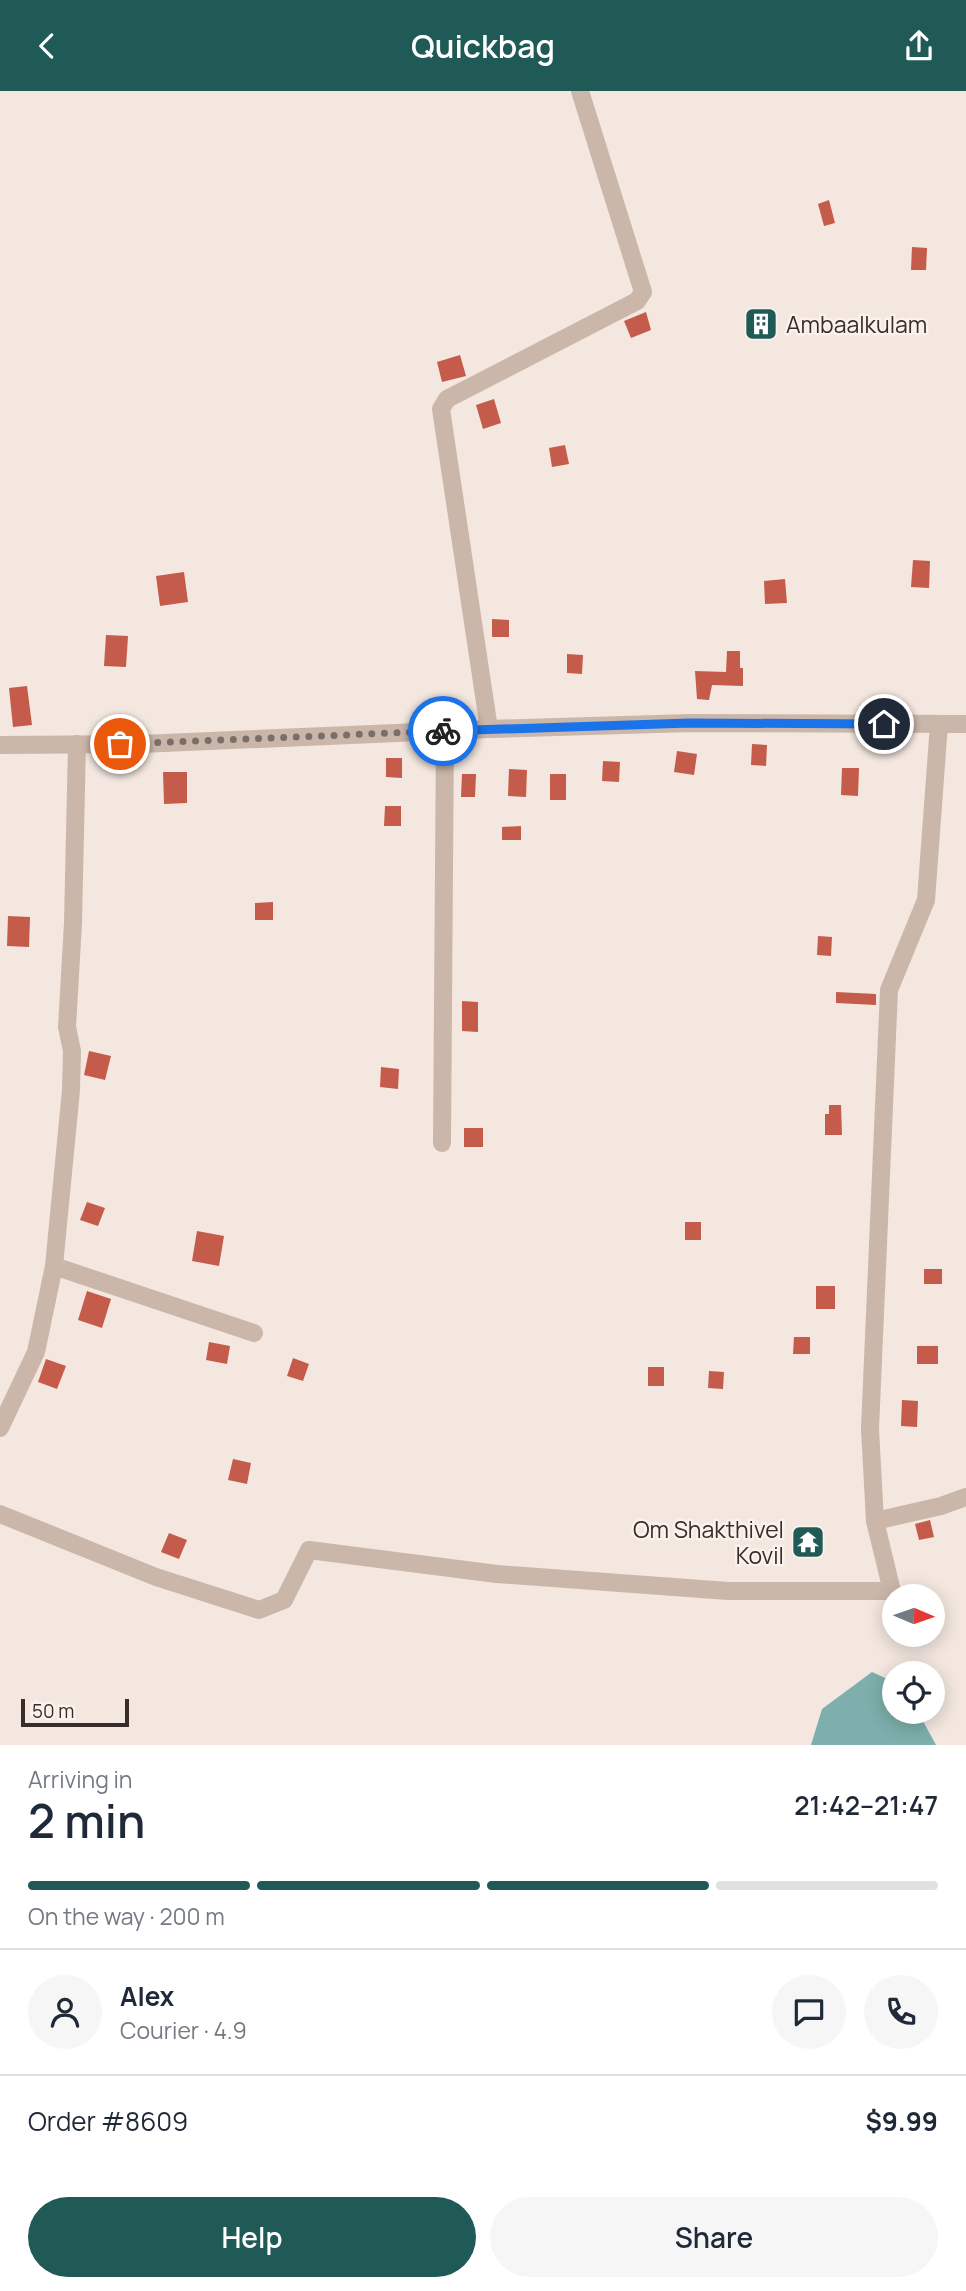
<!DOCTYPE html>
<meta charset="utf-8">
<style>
:root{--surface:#fff;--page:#f6f6f7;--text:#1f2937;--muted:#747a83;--line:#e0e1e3;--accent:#1f5a57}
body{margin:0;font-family:Manrope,sans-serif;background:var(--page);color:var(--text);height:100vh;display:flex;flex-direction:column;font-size:26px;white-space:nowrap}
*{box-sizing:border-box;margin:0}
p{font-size:23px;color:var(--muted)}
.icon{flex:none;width:38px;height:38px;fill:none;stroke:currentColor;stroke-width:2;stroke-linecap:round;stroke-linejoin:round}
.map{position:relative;height:1654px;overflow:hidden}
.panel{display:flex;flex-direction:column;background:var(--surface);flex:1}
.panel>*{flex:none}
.needle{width:46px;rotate:92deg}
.fabs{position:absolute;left:882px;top:1493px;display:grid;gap:14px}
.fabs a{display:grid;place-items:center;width:63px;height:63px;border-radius:50%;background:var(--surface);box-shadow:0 4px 18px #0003;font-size:35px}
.scale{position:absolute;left:21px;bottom:18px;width:108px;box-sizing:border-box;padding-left:7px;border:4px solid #382d2a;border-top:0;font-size:19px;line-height:24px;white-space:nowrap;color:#382d2a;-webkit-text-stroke:5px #faf2eb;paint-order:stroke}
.pin{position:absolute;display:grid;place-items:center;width:60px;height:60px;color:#fff;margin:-30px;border:4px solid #fff;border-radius:50%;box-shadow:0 2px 7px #0007}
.courier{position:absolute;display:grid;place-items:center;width:70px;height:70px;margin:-35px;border:5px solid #1a73e8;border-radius:50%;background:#fff;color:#222;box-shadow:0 2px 9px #0007}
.headline em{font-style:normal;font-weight:600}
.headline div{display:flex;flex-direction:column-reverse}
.headline{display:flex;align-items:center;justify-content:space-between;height:119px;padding:0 28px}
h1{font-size:46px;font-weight:600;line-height:52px}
.bar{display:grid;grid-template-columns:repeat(4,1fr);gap:10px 7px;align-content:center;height:84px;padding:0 28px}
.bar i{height:9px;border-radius:5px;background:var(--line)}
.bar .active{background:var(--accent)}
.bar p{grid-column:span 4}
.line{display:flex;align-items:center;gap:18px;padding:0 28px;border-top:2px solid var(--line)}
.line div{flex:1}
.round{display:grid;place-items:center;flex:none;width:74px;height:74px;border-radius:37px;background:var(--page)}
.cta{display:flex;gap:14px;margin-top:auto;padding:14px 28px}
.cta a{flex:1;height:80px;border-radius:42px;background:var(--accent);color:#fff;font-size:28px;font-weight:600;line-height:80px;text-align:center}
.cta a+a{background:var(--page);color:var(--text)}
header{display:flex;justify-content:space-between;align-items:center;height:91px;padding:0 28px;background:var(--accent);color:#fff;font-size:32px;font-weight:600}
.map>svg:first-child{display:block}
.water{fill:#7eafac}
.building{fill:#c45b4b}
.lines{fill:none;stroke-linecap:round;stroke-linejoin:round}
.minor{stroke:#cbb6aa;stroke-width:18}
.done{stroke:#796e69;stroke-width:7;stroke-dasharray:0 12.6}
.route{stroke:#1a73e8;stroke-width:9}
.labels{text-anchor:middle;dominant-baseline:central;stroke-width:5;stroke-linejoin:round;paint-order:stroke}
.poi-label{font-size:23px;fill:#382d2a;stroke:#faf2eb;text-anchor:start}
</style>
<header><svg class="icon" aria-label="back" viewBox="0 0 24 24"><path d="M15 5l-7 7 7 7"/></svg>Quickbag<svg class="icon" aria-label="share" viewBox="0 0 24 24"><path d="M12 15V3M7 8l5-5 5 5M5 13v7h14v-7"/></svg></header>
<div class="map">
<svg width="966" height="1654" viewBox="0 0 966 1654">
<rect width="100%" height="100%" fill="#f3e7df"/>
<!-- water -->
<path class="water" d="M872,1581L894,1591V1620L918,1621L936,1654H811L822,1618Z"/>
<!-- building -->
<g class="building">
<path d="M829,109L835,132L824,135L818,113Z"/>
<path d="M912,156L927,157L926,179H911Z"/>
<path d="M646,221L651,239L631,247L624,230Z"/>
<path d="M768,224L772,237L754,242L750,229Z"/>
<path d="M460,264L466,285L442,291L437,271Z"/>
<path d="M494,308L501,332L483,338L476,314Z"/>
<path d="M565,354L569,373L552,376L549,357Z"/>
<path d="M913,469L930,470L929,497L911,496Z"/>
<path d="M184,481L188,511L160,515L156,485Z"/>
<path d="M785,488L787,512L765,513L764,490Z"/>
<path d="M492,528L509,529V546H492Z"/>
<path d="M106,544L128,545L126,576L104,575Z"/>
<path d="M727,560H740V577H743V595L712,594L709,609L697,608L695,580L726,581Z"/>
<path d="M567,563L583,564L582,583L567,582Z"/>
<path d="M27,595L32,634L13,636L9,597Z"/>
<path d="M752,653L767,654L766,675L751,674Z"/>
<path d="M677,660L697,663L694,684L674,681Z"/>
<path d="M386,667H402V687L386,686Z"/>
<path d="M603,670L620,671L619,691L602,690Z"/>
<path d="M842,677H859L858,705L841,704Z"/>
<path d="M509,678L527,679L526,706L508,705Z"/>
<path d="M163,681H187V712L164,713Z"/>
<path d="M462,683H476L475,706H461Z"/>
<rect x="550" y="683" width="16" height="26"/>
<path d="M385,715H401V735H384Z"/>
<path d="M521,735V749H502V736Z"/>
<path d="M273,811V829H255V812Z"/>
<path d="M8,825L30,826L29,856L7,855Z"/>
<path d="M818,845L832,846L831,865L817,864Z"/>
<path d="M836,901L876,903V914L836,912Z"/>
<path d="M462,910L478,911V941L462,940Z"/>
<path d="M89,960L111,965L105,989L84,984Z"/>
<path d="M381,976L399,978L398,998L380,996Z"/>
<path d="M829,1014H841L842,1044H825V1023H829Z"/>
<rect x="464" y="1037" width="19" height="19"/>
<path d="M87,1111L105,1117L98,1135L80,1129Z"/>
<rect x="685" y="1131" width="16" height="18"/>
<path d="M197,1140L224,1145L219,1175L192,1170Z"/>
<rect x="924" y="1178" width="18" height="15"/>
<rect x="816" y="1195" width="19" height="23"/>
<path d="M87,1200L111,1208L102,1237L78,1229Z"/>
<path d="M794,1246H810V1263H793Z"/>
<path d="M209,1251L230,1255L227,1273L206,1269Z"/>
<rect x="917" y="1255" width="21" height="18"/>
<path d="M293,1267L309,1273L303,1290L287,1285Z"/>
<path d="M46,1268L66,1275L57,1298L38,1291Z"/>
<rect x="648" y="1276" width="16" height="19"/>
<path d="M709,1280L724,1281L723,1298L708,1297Z"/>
<path d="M902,1309L918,1310L917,1336L901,1335Z"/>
<path d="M233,1368L251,1372L247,1393L228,1389Z"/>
<path d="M930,1429L934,1446L919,1449L915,1433Z"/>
<path d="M169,1442L187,1449L179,1468L161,1461Z"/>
</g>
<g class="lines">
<!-- minor -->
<g class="minor">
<path d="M489,638L441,318L447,308L637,210L643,201L580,0"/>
<path d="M0,654L141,653L489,638L690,632L966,633"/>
<path d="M442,1052L445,640"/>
<path d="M54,1175L254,1242"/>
<path d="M0,1337L36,1261L54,1175L71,999L72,960L67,936L73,832L77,653"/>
<path d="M0,1423L156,1486L259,1519L284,1509L309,1459L497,1483L728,1500H892L875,1430L870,1338L889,899L926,809L939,633"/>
<path d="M875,1430L941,1415L966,1406"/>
</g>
</g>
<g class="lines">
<!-- done -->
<path class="done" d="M120,653L443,640"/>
<!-- route -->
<path class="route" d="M443,640L690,632L884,633"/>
</g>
<!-- icons -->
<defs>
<symbol id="building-square" viewBox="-11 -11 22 22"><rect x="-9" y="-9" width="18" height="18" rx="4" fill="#1f5a57" stroke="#faf2eb"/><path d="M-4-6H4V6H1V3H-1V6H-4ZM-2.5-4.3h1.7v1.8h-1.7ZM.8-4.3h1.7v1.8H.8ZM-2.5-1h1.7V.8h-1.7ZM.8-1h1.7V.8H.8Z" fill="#fff"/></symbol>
<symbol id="temple-square" viewBox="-11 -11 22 22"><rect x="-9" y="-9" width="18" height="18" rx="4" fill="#1f5a57" stroke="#faf2eb"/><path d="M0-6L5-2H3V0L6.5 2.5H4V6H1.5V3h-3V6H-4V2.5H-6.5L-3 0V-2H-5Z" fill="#fff"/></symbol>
</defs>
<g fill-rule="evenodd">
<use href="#building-square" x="742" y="214" width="38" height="38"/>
<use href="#temple-square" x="789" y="1432" width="38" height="38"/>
</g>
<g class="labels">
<!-- poi labels -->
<g class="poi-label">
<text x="786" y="233">Ambaalkulam</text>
<text x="784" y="1438" text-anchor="end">Om Shakthivel<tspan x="784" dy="26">Kovil</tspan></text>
</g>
</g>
</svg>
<div class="fabs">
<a><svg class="needle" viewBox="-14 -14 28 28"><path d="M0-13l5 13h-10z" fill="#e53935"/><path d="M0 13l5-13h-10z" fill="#747a83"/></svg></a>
<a><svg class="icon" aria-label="locate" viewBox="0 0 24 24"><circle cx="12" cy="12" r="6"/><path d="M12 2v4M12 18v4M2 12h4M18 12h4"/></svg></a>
</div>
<div class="scale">50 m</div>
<div class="pin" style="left:120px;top:653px;background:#ea580c"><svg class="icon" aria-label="bag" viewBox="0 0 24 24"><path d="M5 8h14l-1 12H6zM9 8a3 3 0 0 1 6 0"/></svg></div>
<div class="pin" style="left:884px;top:633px;background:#1f2937"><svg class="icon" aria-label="home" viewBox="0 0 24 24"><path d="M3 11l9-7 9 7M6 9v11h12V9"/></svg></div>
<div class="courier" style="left:443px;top:640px"><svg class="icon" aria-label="bike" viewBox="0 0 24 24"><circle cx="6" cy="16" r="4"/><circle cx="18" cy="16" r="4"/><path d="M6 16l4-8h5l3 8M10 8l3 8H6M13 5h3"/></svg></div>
</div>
<section class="panel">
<div class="headline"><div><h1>2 min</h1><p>Arriving in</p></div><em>21:42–21:47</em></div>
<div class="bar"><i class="active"></i><i class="active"></i><i class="active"></i><i></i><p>On the way · 200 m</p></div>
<div class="line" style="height:126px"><a class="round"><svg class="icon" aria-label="person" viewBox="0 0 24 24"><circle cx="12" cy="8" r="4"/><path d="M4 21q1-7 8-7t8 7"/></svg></a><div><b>Alex</b><p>Courier · 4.9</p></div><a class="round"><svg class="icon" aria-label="chat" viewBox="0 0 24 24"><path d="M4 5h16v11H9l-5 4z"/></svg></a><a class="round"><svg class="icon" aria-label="phone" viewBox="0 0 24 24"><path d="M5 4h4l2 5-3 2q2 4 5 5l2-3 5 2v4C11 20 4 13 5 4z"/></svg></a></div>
<div class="line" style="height:91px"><div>Order #8609</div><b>$9.99</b></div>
<div class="cta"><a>Help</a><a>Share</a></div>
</section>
